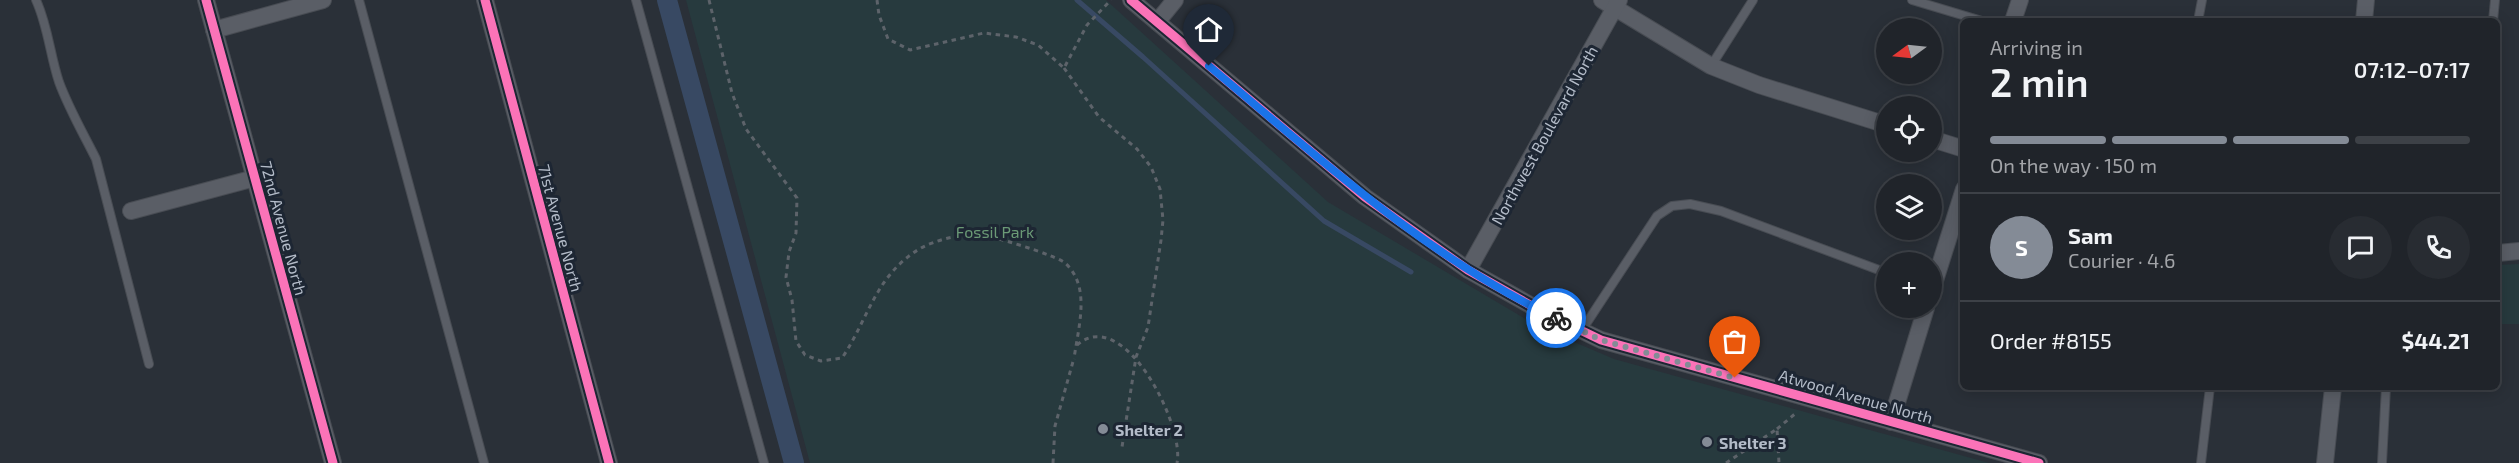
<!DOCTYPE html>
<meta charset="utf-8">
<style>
:root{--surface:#20242a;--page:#282c32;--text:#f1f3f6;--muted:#a2a4a8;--line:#3d4147;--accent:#848b96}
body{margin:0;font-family:"Exo 2",sans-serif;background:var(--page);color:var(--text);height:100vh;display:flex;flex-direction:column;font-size:22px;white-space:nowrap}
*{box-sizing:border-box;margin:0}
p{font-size:20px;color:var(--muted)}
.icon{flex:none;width:33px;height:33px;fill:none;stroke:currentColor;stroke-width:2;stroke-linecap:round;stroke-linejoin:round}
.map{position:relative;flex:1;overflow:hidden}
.drawer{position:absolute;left:1960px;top:18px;width:540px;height:372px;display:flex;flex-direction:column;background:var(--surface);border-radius:9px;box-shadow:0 3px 15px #0003,0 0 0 2px var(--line)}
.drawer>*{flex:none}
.needle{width:39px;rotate:255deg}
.buttons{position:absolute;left:1876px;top:18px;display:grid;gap:12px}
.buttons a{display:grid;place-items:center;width:66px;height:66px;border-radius:50%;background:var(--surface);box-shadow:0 3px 15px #0003,0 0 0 2px var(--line);font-size:30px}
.pin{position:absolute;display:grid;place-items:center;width:51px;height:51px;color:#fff;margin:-62px -26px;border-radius:50% 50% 50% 0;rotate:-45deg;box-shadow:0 0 6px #0007}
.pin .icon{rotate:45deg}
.courier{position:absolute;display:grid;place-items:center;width:60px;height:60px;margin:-30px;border:4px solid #1a73e8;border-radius:50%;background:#fff;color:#222;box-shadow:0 2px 8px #0007}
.head em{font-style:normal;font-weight:600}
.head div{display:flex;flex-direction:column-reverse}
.head{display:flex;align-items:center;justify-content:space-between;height:102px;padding:0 30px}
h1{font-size:39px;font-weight:600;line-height:45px}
.bar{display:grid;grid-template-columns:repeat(4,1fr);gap:9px 6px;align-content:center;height:72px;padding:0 30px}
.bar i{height:8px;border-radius:4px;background:var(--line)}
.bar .active{background:var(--accent)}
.bar p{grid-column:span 4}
.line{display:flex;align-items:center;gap:15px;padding:0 30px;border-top:2px solid var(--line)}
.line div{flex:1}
.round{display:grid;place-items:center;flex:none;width:63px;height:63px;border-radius:32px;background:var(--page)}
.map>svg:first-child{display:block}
.green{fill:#273a3e}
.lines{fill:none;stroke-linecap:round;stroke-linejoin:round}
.stream{stroke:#384963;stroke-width:5}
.canal{stroke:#384963;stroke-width:20}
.lane-casing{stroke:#484c53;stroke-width:10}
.street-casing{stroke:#484c53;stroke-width:18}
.path{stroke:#5d636a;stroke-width:3;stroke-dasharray:4.5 4.5;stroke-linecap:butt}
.lane{stroke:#5a5e66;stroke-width:8}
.street{stroke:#5a5e66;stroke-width:16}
.cycleway-casing{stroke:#1d2633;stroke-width:13}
.cycleway{stroke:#fb73b8;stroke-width:9}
.done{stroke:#848b96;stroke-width:6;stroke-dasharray:0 10.8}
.route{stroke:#1a73e8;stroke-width:8}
.poi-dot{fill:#848b96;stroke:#1d2633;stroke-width:2}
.labels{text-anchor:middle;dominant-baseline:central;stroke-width:6;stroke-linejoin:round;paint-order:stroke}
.street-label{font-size:16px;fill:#b4bcc9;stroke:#1d2633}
.park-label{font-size:16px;fill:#6b9a76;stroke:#1d2633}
.poi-label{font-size:16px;font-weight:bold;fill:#b4bcc9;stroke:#1d2633;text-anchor:start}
</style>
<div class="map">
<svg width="2519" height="463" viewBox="0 0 2519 463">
<rect width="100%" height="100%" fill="#2a3038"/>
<!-- green -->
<g class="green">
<path d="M686,0H1106L1328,202L1539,327L1614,359L1989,463H810Z"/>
<path d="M2519,264V324H2498V265Z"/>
</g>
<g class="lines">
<!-- stream -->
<path class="stream" d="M1077,0L1143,57L1324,221L1411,272"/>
<!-- canal -->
<path class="canal" d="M667,0L794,463"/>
<defs>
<g id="lane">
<path d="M36,0C48,26 50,55 59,82C69,109 83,133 96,159L149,364"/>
<path d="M359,0L484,463"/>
<path d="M636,0L764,463"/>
<path d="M1912,0L1982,21"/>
<path d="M2198,21L2202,0"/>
<path d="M2493,21L2495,0"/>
<path d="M1711,66L1753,0"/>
<path d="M1582,330L1657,216L1672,206L1690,204L1721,211L1887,273"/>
<path d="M2201,463L2210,387"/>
<path d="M2382,463L2386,387"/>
</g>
<g id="street">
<path d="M206,0L333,463"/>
<path d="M485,0L609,463"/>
<path d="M1131,0L1365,197L1468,270L1539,310L1601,340L2039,463"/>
<path d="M1602,0L1711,66L1759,85L1887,125"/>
<path d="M2013,21L2020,0"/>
<path d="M2364,21L2366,0"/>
<path d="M1157,22L1175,0"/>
<path d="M214,30L323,0"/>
<path d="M1932,139L1964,149"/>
<path d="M131,211L255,178"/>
<path d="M2498,253L2519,251"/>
<path d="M1468,270L1619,0"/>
<path d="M1932,290L1964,189"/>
<path d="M1891,422L1926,308"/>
<path d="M2325,463L2333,387"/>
</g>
</defs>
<!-- lane casing -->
<use href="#lane" class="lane-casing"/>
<!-- street casing -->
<use href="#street" class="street-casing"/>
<!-- path -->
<g class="path">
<path d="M709,0L732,93L746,129L797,198L796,233L789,252L786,277L792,300L796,341L805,355L821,361L842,358C869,318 875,275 921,248C936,240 957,235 974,234C985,233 1058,256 1065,263C1069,266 1074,273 1076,278C1087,301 1077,335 1074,359"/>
<path d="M877,0L879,15L888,39L910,50L984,33L1016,37L1038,45L1064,68L1087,25L1111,0"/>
<path d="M1064,68L1099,117L1137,149L1151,167L1160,189L1163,220L1161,240L1148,327L1136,357L1122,447"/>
<path d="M1077,345C1124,304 1185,426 1177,463"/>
<path d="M1777,429L1796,413"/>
<path d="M1053,463L1055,426L1074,358"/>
<path d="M1726,463L1777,429L1779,463"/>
</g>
<!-- lane -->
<use href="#lane" class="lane"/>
<!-- street -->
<use href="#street" class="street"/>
<defs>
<g id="cycleway">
<path d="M206,0L333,463"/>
<path d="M485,0L609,463"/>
<path d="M1131,0L1365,197L1468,270L1539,310L1601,340L2039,463"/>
</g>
</defs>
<!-- cycleway casing -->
<use href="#cycleway" class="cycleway-casing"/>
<!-- cycleway -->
<use href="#cycleway" class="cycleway"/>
</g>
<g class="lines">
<!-- done -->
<path class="done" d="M1556,318L1601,340L1735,378"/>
<!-- route -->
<path class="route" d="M1209,66C1318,157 1426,257 1556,318"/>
</g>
<!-- markers -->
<g class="poi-dot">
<circle cx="1103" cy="429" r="6"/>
<circle cx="1707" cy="442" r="6"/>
</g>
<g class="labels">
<!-- street labels -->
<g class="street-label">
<text transform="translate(1544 135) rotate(-61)">Northwest Boulevard North</text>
<text transform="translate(284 228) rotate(75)">72nd Avenue North</text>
<text transform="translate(561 228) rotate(75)">71st Avenue North</text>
<text transform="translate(1856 396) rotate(16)">Atwood Avenue North</text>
</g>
<!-- park labels -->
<g class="park-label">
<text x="995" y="231">Fossil Park</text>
</g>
<!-- poi labels -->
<g class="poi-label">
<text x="1115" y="429">Shelter 2</text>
<text x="1719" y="442">Shelter 3</text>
</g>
</g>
</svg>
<div class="buttons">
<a><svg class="needle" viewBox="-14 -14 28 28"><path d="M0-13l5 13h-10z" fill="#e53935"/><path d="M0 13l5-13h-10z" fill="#a2a4a8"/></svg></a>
<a><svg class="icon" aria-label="locate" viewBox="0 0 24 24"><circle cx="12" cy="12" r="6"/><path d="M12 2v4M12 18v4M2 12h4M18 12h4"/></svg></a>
<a><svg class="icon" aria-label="layers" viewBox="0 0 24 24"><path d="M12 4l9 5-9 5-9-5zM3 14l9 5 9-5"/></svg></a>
<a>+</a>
</div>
<div class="pin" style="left:1735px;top:378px;background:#ea580c"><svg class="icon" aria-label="bag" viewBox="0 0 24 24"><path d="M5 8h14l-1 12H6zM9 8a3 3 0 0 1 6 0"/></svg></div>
<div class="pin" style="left:1209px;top:66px;background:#1f2937"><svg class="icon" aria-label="home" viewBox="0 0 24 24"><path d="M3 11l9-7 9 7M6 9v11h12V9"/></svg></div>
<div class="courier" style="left:1556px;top:318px"><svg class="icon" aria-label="bike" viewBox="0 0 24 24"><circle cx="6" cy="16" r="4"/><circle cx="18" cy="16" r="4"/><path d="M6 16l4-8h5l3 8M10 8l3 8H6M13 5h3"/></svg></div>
<section class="drawer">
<div class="head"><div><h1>2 min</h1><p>Arriving in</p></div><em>07:12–07:17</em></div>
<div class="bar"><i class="active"></i><i class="active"></i><i class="active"></i><i></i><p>On the way · 150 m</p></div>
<div class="line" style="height:108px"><b class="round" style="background:var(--accent);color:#fff">S</b><div><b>Sam</b><p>Courier · 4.6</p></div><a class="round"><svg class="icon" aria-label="chat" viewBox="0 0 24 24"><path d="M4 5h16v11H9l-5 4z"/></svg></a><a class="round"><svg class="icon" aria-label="phone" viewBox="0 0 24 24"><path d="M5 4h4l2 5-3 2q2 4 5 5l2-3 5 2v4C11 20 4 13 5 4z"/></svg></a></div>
<div class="line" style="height:78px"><div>Order #8155</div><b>$44.21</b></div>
</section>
</div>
